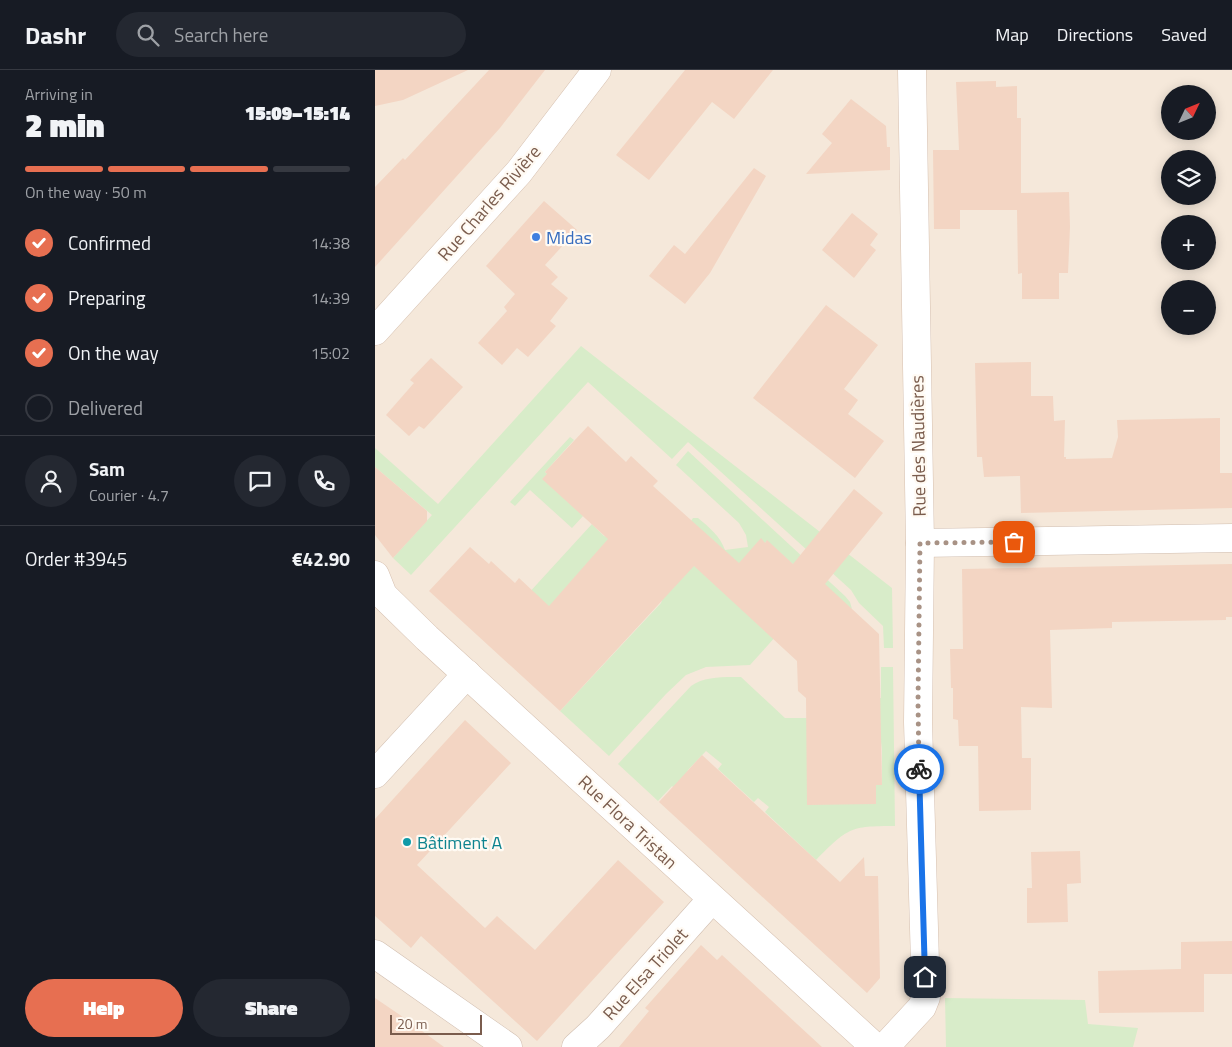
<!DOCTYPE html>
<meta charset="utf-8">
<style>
:root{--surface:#171b24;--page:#242831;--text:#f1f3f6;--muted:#9ea1a6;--line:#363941;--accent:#e76f51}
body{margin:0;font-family:"Titillium Web",sans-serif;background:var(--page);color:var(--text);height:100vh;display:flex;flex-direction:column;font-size:19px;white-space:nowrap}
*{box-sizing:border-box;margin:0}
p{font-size:16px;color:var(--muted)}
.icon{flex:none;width:28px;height:28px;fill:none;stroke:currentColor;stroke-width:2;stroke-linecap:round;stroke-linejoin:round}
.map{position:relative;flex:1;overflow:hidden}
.panel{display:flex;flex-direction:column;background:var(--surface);width:375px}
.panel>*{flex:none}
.needle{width:32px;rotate:47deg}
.controls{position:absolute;left:786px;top:15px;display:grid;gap:10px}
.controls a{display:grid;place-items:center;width:55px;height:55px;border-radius:50%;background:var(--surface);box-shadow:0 2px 12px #0003;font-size:25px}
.scale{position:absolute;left:15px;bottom:12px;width:92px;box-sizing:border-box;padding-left:5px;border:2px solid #7a5c4d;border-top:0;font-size:14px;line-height:18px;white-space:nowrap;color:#7a5c4d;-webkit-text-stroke:4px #fffaf3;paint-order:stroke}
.pin{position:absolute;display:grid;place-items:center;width:42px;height:42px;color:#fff;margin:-21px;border-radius:10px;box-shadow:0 2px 8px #0006}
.courier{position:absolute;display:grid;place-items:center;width:50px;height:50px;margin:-25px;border:4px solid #1a73e8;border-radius:50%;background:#fff;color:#222;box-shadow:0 1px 6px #0007}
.summary em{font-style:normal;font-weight:800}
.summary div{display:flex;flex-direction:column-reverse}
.summary{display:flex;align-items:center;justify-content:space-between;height:85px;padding:0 25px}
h1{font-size:32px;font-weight:800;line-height:38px}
.bar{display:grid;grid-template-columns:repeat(4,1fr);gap:8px 5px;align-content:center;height:60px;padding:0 25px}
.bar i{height:6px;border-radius:4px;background:var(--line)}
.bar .selected{background:var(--accent)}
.bar p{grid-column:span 4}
.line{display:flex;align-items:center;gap:12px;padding:0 25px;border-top:1px solid var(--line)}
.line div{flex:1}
.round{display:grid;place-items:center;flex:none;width:52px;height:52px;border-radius:26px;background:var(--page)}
ol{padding:0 25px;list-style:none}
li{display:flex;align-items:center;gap:15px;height:55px}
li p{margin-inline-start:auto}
li .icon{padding:5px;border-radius:50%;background:var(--accent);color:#fff;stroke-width:4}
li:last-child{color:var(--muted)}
li i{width:28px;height:28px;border:2px solid var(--line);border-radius:50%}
.cta{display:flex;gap:10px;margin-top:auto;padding:10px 25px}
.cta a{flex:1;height:58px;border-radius:30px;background:var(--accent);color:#fff;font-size:20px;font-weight:800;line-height:58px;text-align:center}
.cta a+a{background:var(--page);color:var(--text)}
header{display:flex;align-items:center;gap:30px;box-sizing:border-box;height:70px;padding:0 25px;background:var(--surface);border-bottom:1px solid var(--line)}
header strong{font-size:24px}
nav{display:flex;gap:28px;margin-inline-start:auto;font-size:18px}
.search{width:350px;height:45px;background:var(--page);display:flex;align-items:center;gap:12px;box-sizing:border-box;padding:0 18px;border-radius:28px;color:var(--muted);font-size:19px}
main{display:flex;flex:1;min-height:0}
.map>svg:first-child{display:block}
.residential{fill:#f5e8da;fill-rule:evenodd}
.green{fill:#d8ecc9}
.building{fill:#f3d5c3}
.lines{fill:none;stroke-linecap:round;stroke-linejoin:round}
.street-casing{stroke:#d1beb0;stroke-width:29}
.secondary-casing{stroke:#d6c0b0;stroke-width:29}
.street{stroke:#fff;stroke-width:28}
.secondary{stroke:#fff;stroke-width:28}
.done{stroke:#a89285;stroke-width:5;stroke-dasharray:0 9}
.route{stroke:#1a73e8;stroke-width:6}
.shop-dot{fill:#3f7fe0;stroke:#fffaf3;stroke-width:2}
.culture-dot{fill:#0f9aa8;stroke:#fffaf3;stroke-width:2}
.labels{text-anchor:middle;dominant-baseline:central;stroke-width:4.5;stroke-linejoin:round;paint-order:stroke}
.street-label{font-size:18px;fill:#7a5c4d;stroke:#fffaf3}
.shop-label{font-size:18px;fill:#366cbe;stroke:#fffaf3;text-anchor:start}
.culture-label{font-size:18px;fill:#0d838f;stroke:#fffaf3;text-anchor:start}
</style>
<header>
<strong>Dashr</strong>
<div class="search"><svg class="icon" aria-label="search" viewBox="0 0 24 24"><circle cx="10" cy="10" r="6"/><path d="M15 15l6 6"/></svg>Search here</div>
<nav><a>Map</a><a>Directions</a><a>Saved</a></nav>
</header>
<main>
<section class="panel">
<div class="summary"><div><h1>2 min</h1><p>Arriving in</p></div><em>15:09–15:14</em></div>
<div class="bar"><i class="selected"></i><i class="selected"></i><i class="selected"></i><i></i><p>On the way · 50 m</p></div>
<ol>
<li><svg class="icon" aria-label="check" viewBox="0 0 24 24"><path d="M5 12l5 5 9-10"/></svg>Confirmed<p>14:38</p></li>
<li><svg class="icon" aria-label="check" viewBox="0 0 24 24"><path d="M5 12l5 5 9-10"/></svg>Preparing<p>14:39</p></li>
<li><svg class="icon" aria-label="check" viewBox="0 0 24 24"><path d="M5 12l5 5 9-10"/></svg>On the way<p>15:02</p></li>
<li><i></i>Delivered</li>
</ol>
<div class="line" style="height:90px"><a class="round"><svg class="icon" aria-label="person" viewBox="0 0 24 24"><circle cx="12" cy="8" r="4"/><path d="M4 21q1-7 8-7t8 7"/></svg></a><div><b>Sam</b><p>Courier · 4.7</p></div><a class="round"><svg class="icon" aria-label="chat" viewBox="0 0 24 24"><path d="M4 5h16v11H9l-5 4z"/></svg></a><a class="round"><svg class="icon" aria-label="phone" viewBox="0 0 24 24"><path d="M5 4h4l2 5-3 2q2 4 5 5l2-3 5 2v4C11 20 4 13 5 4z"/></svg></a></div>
<div class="line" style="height:65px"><div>Order #3945</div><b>€42.90</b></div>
<div class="cta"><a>Help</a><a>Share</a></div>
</section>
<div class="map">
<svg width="857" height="977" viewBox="0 0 857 977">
<rect width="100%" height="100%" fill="#fdf6ec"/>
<!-- residential -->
<path class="residential" d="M0,0H857V977H0ZM795,24H832V61H795ZM795,89H832V126H795ZM795,154H832V191H795ZM795,219H832V256H795Z"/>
<!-- green -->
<g class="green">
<path d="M206,276L517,518L518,578H509L508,556L484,533L476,520L313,372L297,389L213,312L36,505L18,488L57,445L0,397V378L63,434Z"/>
<path d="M195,367L199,370L170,402L184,415L208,446L197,458L155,420L140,436L135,432Z"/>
<path d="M313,381L470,526L475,532L477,539L440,514L392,471L350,516L402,565L375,595L331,597L311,605L291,624L234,686L185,641L286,533L316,451L318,448H323C334,457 345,466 350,480L373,477L371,465L364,453L301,395Z"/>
<path d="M217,454L229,466L244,470L181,551L152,525Z"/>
<path d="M506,597H518L520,756C474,756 473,758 441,790L390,742L394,737L383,728L379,732L343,699L347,694L331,681L313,700L302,721L297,716L283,731L243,694L316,616C330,606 349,607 366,607L410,648H437L474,734H501V715H507V680L501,629L506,628Z"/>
<path d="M570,928L710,930L713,954L763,958L758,977H571Z"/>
</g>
<!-- building -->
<g class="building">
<path d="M0,0H93L28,30L0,36Z"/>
<path d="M114,0H170L125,58L0,197V117L28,88L30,90Z"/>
<path d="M310,0H398L359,49L337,32L274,110L241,85Z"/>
<path d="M621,11V17L642,16V48H646V123L694,122L695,157L693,203H684V229H647V203L643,204L642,140H585V159H559L558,80H584L581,12Z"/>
<path d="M476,29L511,56L512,77H515V100L431,104L457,73L447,64Z"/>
<path d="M379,98L391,106L335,203L310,234L274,206L299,175L310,184Z"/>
<path d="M169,131L202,160L170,195L183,207L176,214L193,228L175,251L181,256L153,287L142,278L127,295L103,273L132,241L129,237L140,224L111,196Z"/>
<path d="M477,143L503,164L495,175L501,180L479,208L447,180Z"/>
<path d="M451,235L503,275L469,319L483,330L473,344L509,371L480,408L378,328Z"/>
<path d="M56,288L88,317L49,359L44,356L34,366L11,345L39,313L35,310Z"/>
<path d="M656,292V326H678L679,351L690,350L689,387H691V389L737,388L743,367L742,350L845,348V403H857V438L646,443L645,406L609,407L607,387H602L600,293Z"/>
<path d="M213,356L251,392L256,386L283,411L278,416L364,493L386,468L390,473L392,470L418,494L479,419L508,443L450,514L504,564L507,715H501V734L432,735L431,628L423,621L422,591L319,496L185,641L54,521L95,477L114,494L116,491L140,513L144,508L174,536L233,469L167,409L172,404L170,402Z"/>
<path d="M0,397L52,441V451L18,488L0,465Z"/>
<path d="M857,494V547H851V550L737,552V558L675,560L677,638L646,637L647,688H656V740L604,741L603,676H584L583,650L578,649V618H576L575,579H588L587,499Z"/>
<path d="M90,650L136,693L42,795L110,858L122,846L160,880L243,790L289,832L162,971L46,866L36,878L0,846V749Z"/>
<path d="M327,685L465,812L489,787L490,806H503L505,908L492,923L284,732Z"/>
<path d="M705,781L706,813L692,814L693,852L652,853V818H657L656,782Z"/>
<path d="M857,871V904H829V942L724,943L723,901L806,899V872Z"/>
<path d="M326,875L342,890L347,885L447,977H244L274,941L270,938Z"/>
<path d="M0,928L25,945L69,977H0Z"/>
</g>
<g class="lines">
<defs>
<g id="street">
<path d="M545,473L857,468"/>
<path d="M0,704L92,604"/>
<path d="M0,884L133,977"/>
<path d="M201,977L223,957L337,829"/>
</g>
<g id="secondary">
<path d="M0,261L144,102L222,0"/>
<path d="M0,505L8,525L52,568L500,977"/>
<path d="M510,977L547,937L551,927L543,652L545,473L537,0"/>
</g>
</defs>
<!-- street casing -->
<use href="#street" class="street-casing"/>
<!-- secondary casing -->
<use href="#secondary" class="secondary-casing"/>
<!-- street -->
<use href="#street" class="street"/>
<!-- secondary -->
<use href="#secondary" class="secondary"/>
</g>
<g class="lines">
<!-- done -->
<path class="done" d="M544,699L543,632L545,473L639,472"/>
<!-- route -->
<path class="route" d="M544,699L550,907"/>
</g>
<!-- markers -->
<circle class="shop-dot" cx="161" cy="167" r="5"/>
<circle class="culture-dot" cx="32" cy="772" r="5"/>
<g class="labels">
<!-- street labels -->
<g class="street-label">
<text transform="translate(114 133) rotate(-49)">Rue Charles Rivière</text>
<text transform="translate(543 376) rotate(-91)">Rue des Naudières</text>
<text transform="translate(253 752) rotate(43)">Rue Flora Tristan</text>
<text transform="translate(270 904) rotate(-48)">Rue Elsa Triolet</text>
</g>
<!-- shop labels -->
<g class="shop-label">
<text x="171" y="167">Midas</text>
</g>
<!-- culture labels -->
<g class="culture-label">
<text x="42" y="772">Bâtiment A</text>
</g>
</g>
</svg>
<div class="controls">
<a><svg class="needle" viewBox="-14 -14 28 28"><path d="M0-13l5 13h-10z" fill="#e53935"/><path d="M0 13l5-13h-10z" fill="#9ea1a6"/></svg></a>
<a><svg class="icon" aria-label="layers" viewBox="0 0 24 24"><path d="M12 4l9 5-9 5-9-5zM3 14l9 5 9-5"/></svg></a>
<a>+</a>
<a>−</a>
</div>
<div class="scale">20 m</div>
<div class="pin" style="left:639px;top:472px;background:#ea580c"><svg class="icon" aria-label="bag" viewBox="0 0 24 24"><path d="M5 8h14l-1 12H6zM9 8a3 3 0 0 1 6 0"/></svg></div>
<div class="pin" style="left:550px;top:907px;background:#1f2937"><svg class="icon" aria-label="home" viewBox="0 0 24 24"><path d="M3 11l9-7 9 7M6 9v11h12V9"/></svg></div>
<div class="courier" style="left:544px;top:699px"><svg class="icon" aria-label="bike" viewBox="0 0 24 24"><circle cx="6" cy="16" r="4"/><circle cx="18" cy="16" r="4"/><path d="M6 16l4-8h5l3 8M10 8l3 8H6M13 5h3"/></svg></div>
</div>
</main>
